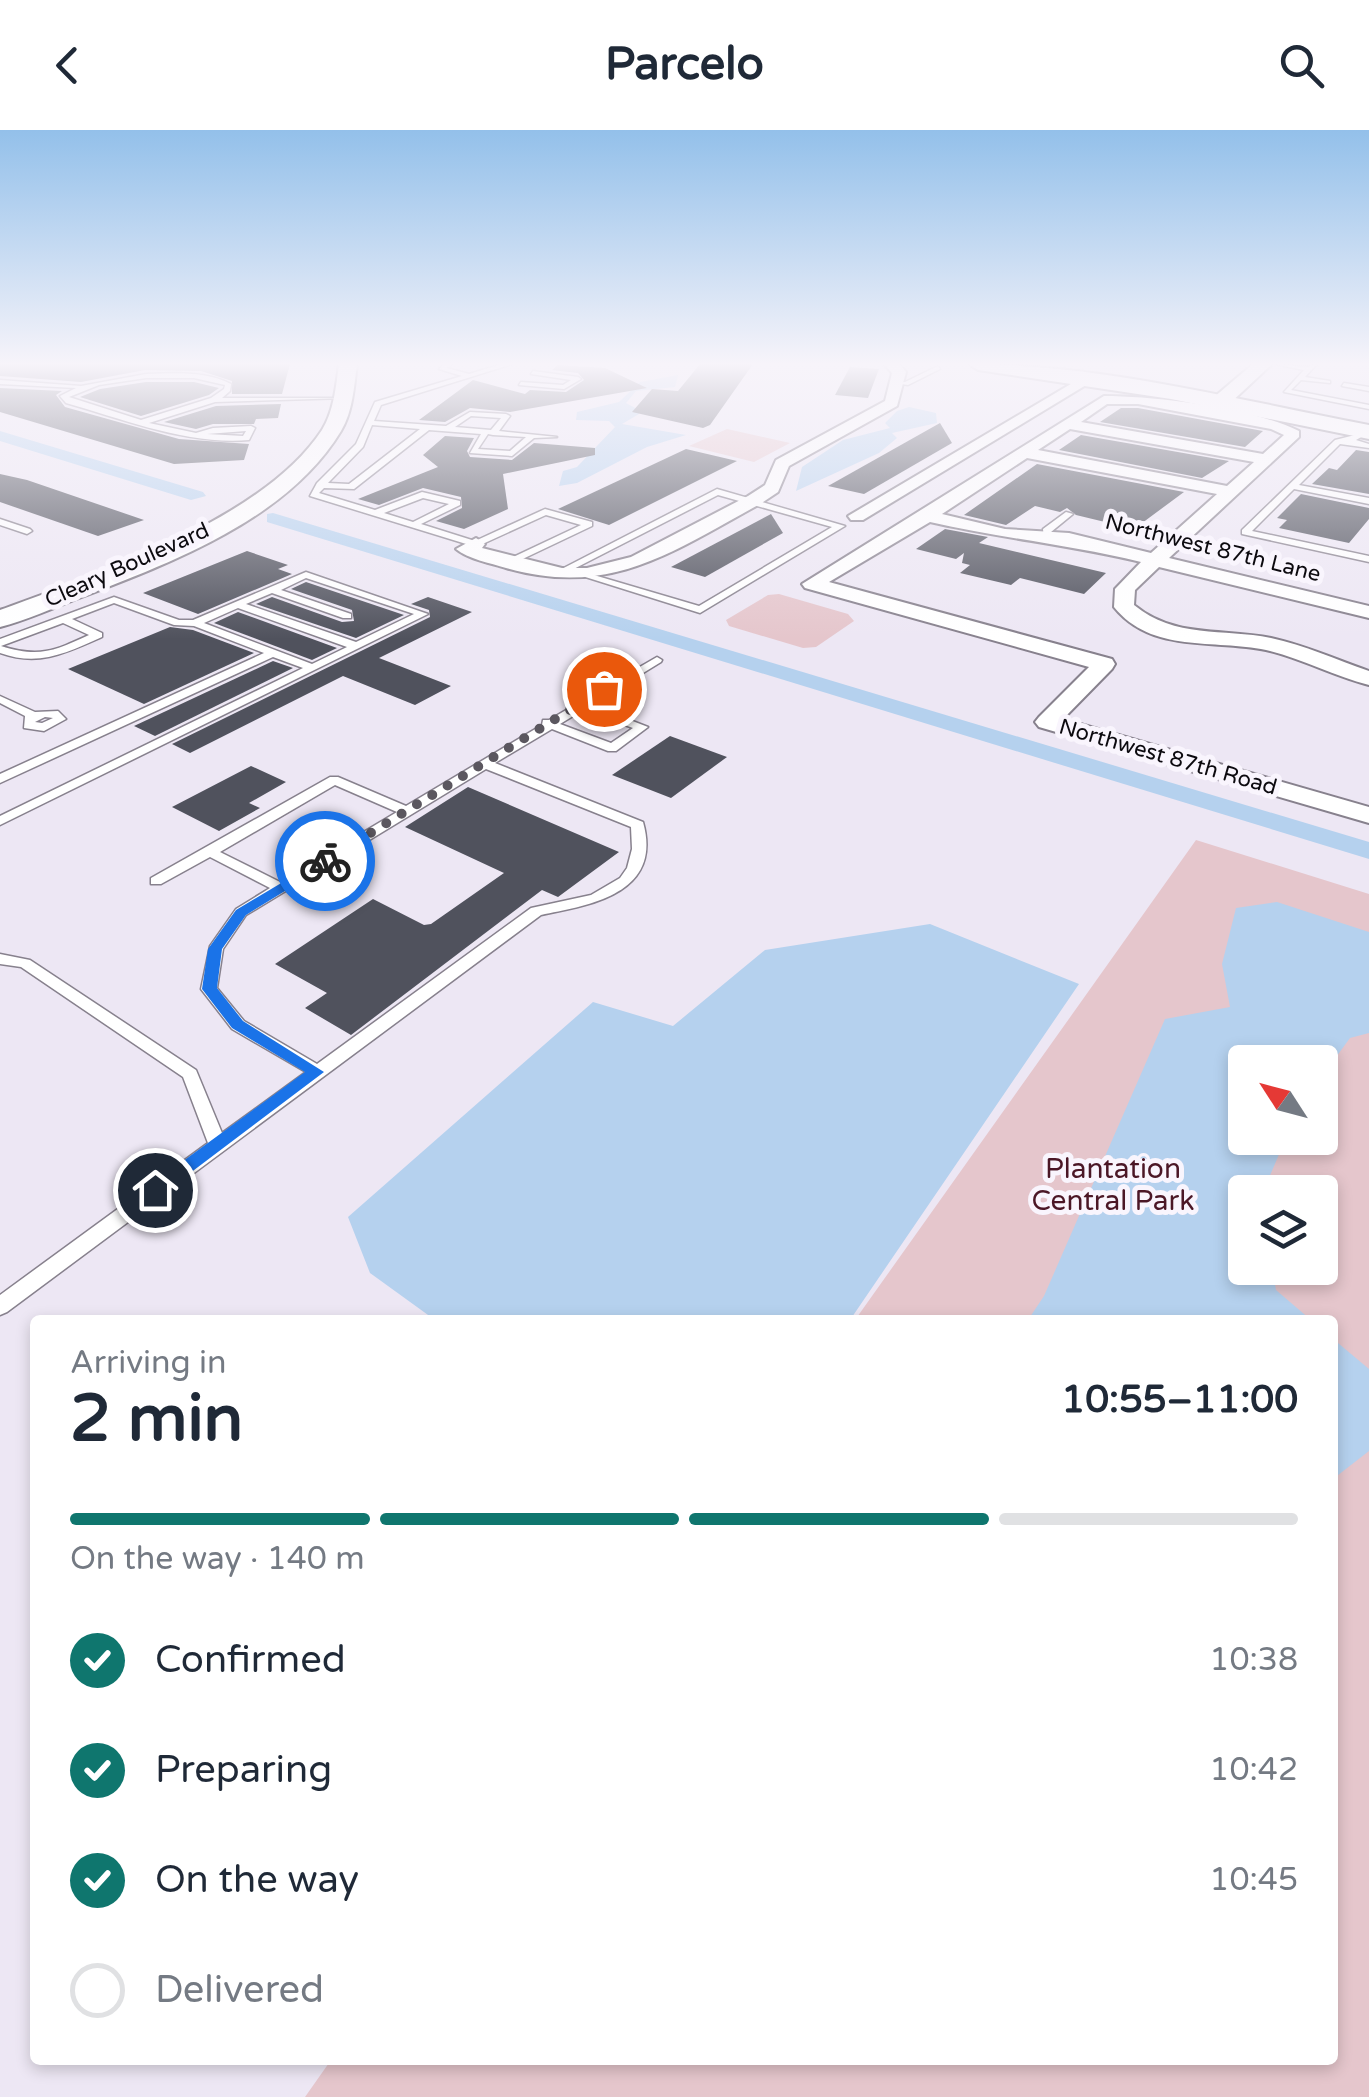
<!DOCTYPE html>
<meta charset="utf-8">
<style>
:root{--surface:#fff;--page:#f2f2f3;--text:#1f2937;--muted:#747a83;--line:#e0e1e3;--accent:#0f766e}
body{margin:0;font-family:"Varela Round",sans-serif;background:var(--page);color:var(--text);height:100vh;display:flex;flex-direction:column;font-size:38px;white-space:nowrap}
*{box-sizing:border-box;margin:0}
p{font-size:32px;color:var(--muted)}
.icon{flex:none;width:55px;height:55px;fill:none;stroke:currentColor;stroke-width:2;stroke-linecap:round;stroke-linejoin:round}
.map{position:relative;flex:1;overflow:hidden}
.details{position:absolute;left:30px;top:1185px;width:1308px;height:750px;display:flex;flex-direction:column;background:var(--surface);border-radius:10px;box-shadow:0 5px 15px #0003}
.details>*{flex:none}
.needle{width:65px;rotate:306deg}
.buttons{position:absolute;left:1228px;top:915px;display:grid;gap:20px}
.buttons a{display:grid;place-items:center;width:110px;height:110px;border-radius:10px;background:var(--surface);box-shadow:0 5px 15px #0003;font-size:50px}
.pin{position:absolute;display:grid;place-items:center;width:85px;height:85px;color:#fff;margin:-42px;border:5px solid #fff;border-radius:50%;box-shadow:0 2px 10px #0007}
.courier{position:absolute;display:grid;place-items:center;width:100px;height:100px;margin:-50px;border:8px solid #1a73e8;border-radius:50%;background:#fff;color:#222;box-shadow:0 2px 12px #0007}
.headline em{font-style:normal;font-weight:700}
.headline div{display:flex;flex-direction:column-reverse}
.headline{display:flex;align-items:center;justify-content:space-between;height:170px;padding:0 40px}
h1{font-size:65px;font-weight:700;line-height:75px}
.bar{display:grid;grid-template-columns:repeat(4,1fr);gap:15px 10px;align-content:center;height:120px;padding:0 40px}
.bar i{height:12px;border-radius:8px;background:var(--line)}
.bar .current{background:var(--accent)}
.bar p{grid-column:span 4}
ol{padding:0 40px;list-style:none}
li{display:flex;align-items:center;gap:30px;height:110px}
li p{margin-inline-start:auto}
li .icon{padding:10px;border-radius:50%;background:var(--accent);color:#fff;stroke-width:4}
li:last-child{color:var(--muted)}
li i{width:55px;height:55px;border:5px solid var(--line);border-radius:50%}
header{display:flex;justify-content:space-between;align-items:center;height:130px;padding:0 40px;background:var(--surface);font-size:45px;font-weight:700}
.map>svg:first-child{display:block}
.green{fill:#e5c6cc;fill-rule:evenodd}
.water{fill:#b5d1ee}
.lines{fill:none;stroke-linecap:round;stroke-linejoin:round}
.canal{fill:#b5d1ee;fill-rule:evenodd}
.building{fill:#50525d}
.service-casing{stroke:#87818d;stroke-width:3}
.minor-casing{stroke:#87818d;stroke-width:4}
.tertiary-casing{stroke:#87818d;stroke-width:4}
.secondary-casing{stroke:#87818d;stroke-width:4}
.service{fill:#fff;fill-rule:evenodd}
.minor{fill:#fff;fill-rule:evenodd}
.tertiary{fill:#fff;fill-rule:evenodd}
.secondary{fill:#fff;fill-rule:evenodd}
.route{fill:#1a73e8}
.done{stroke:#5b575f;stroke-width:10;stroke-dasharray:0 18}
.labels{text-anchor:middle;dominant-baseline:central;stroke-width:10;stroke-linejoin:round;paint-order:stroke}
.far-street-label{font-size:22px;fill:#0c0a0f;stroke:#f9f5fd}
.park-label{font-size:28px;fill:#4b1726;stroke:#f9f5fd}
</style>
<header><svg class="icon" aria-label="back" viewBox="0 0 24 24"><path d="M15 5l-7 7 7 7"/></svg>Parcelo<svg class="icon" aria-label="search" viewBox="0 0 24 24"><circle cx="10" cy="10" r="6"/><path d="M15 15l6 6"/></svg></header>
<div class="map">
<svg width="1369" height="1967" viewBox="0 0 1369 1967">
<rect width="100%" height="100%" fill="#ede7f4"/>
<!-- green -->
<g class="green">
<path d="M727,299L790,313L754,332L689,316Z"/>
<path d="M779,464L848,484L854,491L816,517L803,518L729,496L726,490L768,465Z"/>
<path d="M1196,710L1369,764V1967H305L331,1930H1332V1190H855ZM1245,932H1320V1008H1245ZM1245,1062H1320V1138H1245Z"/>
</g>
<!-- water -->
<g class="water">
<path d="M678,245L675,257L636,261L626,273L639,280V284L622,294L686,305L647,317L577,353L559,356L563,341L577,337L615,297L609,291L576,290L577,282L619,272L640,252Z"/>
<path d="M909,277L936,283L937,293L892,303L897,308L879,323L796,361L802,337L843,310L890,298L885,293L897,281Z"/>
<path d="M1277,772L1369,802V903L1350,908L1320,949V932H1245V1008H1286L1263,1062H1245V1138H1272L1276,1160L1311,1190H1028L1044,1166L1165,889L1230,877L1222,834L1236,778Z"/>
<path d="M930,794L1079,854L850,1190H435L370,1143L348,1087L593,872L673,896L765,820Z"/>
<path d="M1332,1208L1369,1239V1321L1333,1349Z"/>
</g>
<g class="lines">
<!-- canal -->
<g class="canal">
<path d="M0,301L203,362L206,366L191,370L0,311Z"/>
<path d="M273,383L1369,712V729L267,392V384Z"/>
</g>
</g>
<!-- building -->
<g class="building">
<path d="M0,234H290L282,264H232V251L201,241L145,240L81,252L0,246Z"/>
<path d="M700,234H753L710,295L703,298L632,282L652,259L678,261Z"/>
<path d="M558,235L605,238L647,258L510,282L470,278L445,292L419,290L473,250L525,264L530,260L566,262L584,250L578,243L552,240Z"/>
<path d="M850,237L879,239L868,268L835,265Z"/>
<path d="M146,252H194L219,258L209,265L141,286L80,267L100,259Z"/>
<path d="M0,258L62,261L56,265L65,277L179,309L249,314L244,330L174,334L0,282Z"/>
<path d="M281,274L278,288L256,289L254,294H213L196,299L164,292L216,276Z"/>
<path d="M1121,278H1138L1263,301L1245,317L1100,292Z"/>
<path d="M940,293L952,313L864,364L828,356Z"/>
<path d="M1081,305L1229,331L1202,348L1059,320Z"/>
<path d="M445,306L474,308L467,321L470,327L512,330L534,313L595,318V325L503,344L508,379L464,399L436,391L462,378L461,367L423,358L379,375L358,369L438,337L423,325Z"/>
<path d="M686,319L737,331L609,395L558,379Z"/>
<path d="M1356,320L1369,322V364L1312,354L1329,338L1337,340Z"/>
<path d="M1037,334L1184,362L1134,399L1076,385L1067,378L1060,382L1035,376L1006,395L964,385Z"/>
<path d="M0,344L27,350L144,390L98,406L0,372Z"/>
<path d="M1301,364L1369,378V389L1349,413L1279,398L1287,390L1277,388Z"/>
<path d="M771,384L783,403L705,447L671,437Z"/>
<path d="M945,399L988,407L979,413L1106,443L1084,464L1020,448L1011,455L960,443L970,435L962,433L964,423L956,429L916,419Z"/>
<path d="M247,421L288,435L278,439L292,444L198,484L143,463Z"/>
<path d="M306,452L404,485L356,508L256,474L272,467L342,492L354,491L352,480L291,459Z"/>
<path d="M428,467L472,482L379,528L451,556L415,575L343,546L190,623L172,614L430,487L429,480L411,474Z"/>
<path d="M238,482L337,518L312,530L214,493Z"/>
<path d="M170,497L193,500L254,523L144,574L68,539Z"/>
<path d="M273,531L293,538L155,606L134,596Z"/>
<path d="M670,606L727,627L671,668L612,645Z"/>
<path d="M251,636L286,652L249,673L260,678L219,701L172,677Z"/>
<path d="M468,657L619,722L558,767L542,760L351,905L305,878L327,863L275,834L373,769L424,795L431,794L504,743L405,697Z"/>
</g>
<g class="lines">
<defs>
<g id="service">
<path d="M444,234H452L447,238L469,244L502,234H512L381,275L374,291L446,296L470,282L506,284L510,286L499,301L557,307L534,308L512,326L470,323L481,304L429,300L354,359L324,358L319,363L375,380L422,362L460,371V375L421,394L475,411L545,379L592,392V396L510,435L507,434V430L581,395L546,385L476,417L310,366L317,353L356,314L375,272L462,246L439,239ZM471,286L501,288L491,300L455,297ZM372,295L420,299L349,354L328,353L363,317ZM488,304L493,305L526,307L510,321L478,319ZM423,368L449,374L413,392L384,383Z"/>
<path d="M1275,234L1307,237L1317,234L1305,247L1330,251V253L1301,250L1291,260L1369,275V279L1284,262L1304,240Z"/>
<path d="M938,236L940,239L908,255L894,253L905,252Z"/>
<path d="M533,241L578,247L581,249L564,259L519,255L521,252L563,255L571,250L531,244Z"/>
<path d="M146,244C175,243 206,241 231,254L230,261L222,268H347L215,272L149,293L196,303L213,298L251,296L255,298L249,310C187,315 126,290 66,273L60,266L76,258L0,254V250L81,256ZM146,248H194L225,255L224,259L211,268L141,290L69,267L99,255ZM246,301L243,306L207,304Z"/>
<path d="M1344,253L1369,257V261L1342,256Z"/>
<path d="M1359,304L1363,306L1356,310L1369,314V318L1340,314L1299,355L1369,368V374L1294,359L1252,401L1369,426V432L1242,404V400L1335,310Z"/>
<path d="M717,359L845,396L700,483L579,445L587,443L699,476L832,397L718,365L560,446L552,444Z"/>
<path d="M1066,382L1073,384L1051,402L1050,409H1044L1043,399Z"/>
<path d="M0,389L30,399L32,401L27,404L0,395Z"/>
<path d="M1175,409L1236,423L1238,425L1233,428L1172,414V410Z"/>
<path d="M306,442L428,484L0,695V686L303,538L273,527L0,653V644L264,523L194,496L174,495L114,473L72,489L102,503V507C66,523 39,537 0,523V509L114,467L179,490H193ZM306,448L414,484L356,512L246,474L272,463L343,488H351V484L281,460ZM238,478L347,517L312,534L204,493ZM63,493L89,505C54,521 39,528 1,516Z"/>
<path d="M657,527L662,530L661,532L591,575L648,597L616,621H608L552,599L495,633L643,692C663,763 592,775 541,785L7,1182L0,1185V1165L208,1013L183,947L21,837L0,834V824L30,830L196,940L222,1003L306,942L232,899L201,859L210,816L236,779L270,758L210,727L161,754H151V748L330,647H338L406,676L542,595L543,590H549L573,576L574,572L581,571ZM583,580L633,598L611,613L560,594ZM486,639L631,697L632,719L627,738L620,748L591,765L531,778L317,934L244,891L217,858L223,819L246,785ZM335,655L397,682L280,752L220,722Z"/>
<path d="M0,566L35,582L58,581L66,589L44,601L24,598L25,586L0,573ZM45,587L53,588L42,593L35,592Z"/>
</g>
<g id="minor">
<path d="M884,234H899L906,242L897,276L789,336L778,362L760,374C672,422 610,468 506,438C490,433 468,429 456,419L476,408L485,414L482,418L562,438H587L631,427L748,366L765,355L776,330L885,271L892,243Z"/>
<path d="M1086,245L1091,246V252L863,390H851L848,386Z"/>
<path d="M1104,266C1157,266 1252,278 1299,301V307L1169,428L1369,476V488L1159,437L1135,460L1134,475C1175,509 1223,498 1271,508C1304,515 1337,530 1369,541V555C1334,546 1301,528 1266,520C1214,509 1152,524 1114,477L1115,459L1141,432C1071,415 1000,408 930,392L829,452L1112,529L1115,534L1112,539L1063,589L1369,677V693L1039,597L1035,592L1039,587L1089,537L805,458L802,454ZM1107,274H1138L1271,299L1284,305L1263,324L1081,292ZM1070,299L1254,332L1227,356L1038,320ZM1027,328L1217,364L1151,423L1069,403L1005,399L942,384Z"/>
</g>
<g id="tertiary">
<path d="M339,234H357C354,256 353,281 341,301C288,389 171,433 79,468C53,478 27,490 0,497V480C98,444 263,390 322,300C334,281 336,256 339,234Z"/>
<path d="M1253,234H1272L1227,276H1213V268Z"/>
</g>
<path id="secondary" d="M969,234C1102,234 1238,270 1369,295V309L1171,269L978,240Z"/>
</defs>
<!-- service casing -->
<use href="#service" class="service-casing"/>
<!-- minor casing -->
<use href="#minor" class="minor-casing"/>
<!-- tertiary casing -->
<use href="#tertiary" class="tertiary-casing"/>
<!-- secondary casing -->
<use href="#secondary" class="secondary-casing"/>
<!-- service -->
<use href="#service" class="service"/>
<!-- minor -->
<use href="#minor" class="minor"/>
<!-- tertiary -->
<use href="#tertiary" class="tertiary"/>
<!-- secondary -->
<use href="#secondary" class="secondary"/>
</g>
<!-- sky -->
<linearGradient id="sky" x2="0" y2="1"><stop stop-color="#93c0ea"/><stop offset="0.46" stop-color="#f7f4fa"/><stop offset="1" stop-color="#f7f4fa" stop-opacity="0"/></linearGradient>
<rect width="1369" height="509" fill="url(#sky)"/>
<!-- route -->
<path class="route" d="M325,727L331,731L329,734L246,785L222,819L217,858L243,891L324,942L161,1065H149V1056L305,942L232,898L202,859L208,819L236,780Z"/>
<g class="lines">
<!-- done -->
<path class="done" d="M325,731L604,559"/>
</g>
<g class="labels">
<!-- far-street labels -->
<g class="far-street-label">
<text transform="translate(1213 418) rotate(14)">Northwest 87th Lane</text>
<text transform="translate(127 435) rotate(-24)">Cleary Boulevard</text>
<text transform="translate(1168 627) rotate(16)">Northwest 87th Road</text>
</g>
<!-- park labels -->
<g class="park-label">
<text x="1113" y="1039">Plantation<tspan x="1113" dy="32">Central Park</tspan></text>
</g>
</g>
</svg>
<div class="buttons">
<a><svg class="needle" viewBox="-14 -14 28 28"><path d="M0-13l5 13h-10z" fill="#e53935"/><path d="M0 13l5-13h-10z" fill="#747a83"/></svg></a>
<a><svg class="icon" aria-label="layers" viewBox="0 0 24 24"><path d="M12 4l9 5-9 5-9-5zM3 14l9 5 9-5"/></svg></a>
</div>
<div class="pin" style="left:604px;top:559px;background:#ea580c"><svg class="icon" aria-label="bag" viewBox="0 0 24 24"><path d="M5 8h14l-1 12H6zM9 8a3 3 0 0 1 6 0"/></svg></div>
<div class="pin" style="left:155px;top:1060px;background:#1f2937"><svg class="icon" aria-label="home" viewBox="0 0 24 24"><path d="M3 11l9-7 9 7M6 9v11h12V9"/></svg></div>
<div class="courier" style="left:325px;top:731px"><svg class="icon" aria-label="bike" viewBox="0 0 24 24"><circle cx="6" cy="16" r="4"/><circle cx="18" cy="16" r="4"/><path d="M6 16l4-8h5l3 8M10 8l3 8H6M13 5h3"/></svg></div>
<section class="details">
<div class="headline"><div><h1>2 min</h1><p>Arriving in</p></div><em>10:55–11:00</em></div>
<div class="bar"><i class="current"></i><i class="current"></i><i class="current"></i><i></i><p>On the way · 140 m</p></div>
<ol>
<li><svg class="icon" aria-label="check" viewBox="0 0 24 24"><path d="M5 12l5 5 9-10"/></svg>Confirmed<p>10:38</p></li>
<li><svg class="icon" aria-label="check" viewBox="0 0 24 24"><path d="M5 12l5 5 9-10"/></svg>Preparing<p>10:42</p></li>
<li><svg class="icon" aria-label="check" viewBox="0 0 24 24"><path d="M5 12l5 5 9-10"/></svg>On the way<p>10:45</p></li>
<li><i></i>Delivered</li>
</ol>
</section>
</div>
